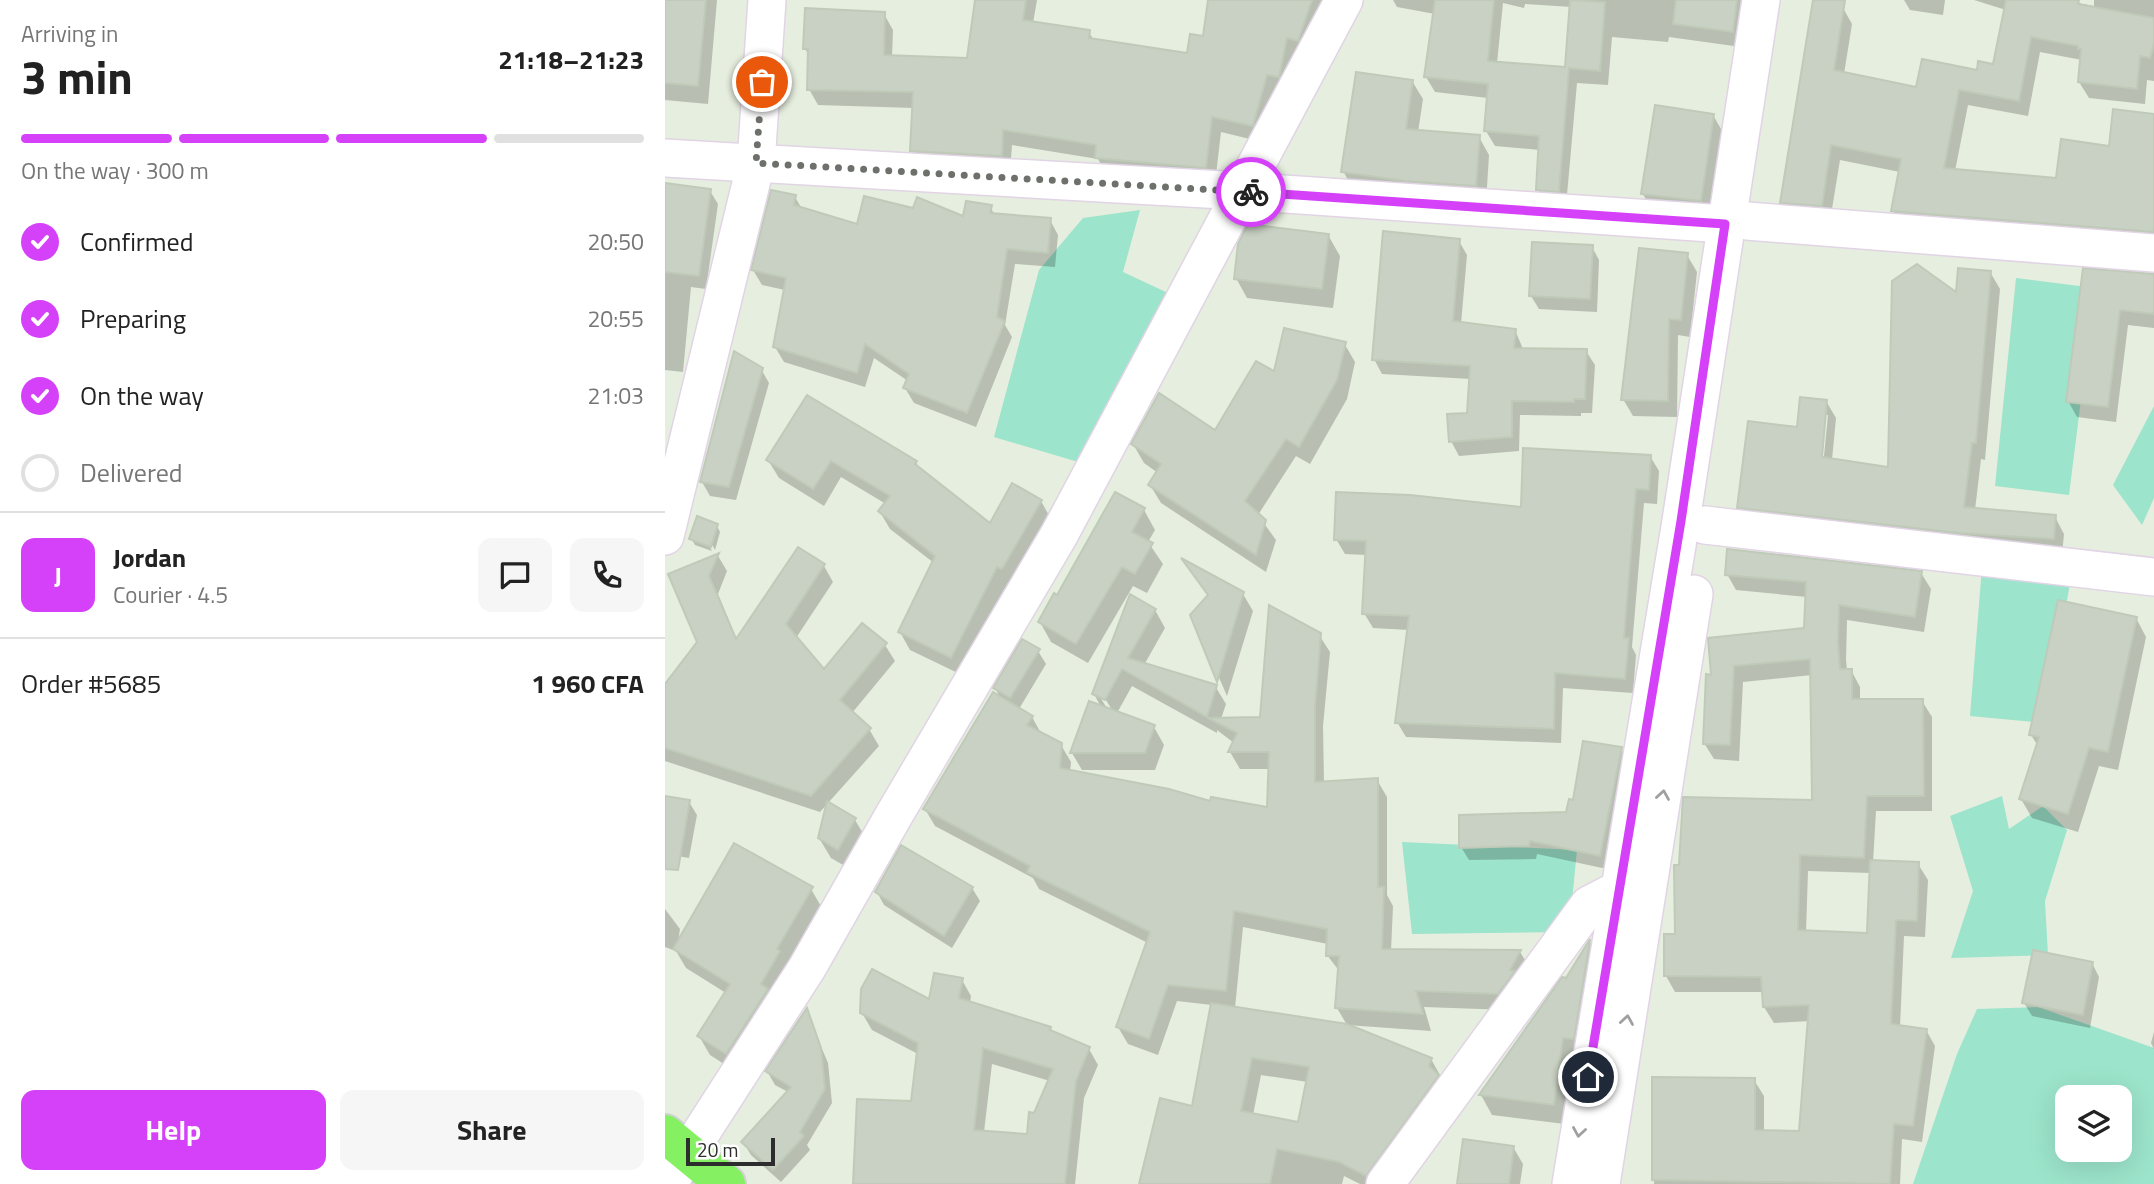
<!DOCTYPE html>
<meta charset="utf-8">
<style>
:root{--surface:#fff;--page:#f6f6f6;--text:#222;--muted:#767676;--line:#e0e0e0;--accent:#d541f9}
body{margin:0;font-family:"Titillium Web",sans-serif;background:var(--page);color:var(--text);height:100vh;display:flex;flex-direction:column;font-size:26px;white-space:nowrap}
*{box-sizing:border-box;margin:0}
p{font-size:23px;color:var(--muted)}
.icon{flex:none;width:38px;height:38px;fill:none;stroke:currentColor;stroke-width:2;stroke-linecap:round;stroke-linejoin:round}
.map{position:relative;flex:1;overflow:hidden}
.side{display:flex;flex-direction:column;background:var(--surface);width:665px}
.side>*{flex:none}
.fabs{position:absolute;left:1390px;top:1085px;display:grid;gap:14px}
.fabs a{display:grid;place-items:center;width:77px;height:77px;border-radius:14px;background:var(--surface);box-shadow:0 7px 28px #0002;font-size:35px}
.scale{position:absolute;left:21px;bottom:18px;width:89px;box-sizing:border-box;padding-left:7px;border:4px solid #2d2d2d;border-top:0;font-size:19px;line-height:24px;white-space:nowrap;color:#2d2d2d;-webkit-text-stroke:5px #fff;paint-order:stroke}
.pin{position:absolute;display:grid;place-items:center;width:60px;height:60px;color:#fff;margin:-30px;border:4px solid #fff;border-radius:50%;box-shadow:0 2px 7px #0007}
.courier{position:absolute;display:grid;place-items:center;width:70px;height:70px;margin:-35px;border:5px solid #d541f9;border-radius:50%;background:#fff;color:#222;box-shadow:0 2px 9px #0007}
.overview em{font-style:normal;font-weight:700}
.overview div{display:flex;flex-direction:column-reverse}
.overview{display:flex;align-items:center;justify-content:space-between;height:119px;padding:0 21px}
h1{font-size:46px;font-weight:700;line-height:52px}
.bar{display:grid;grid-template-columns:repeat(4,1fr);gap:10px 7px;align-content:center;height:84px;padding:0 21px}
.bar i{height:9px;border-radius:5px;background:var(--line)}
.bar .selected{background:var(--accent)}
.bar p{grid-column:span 4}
.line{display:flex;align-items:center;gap:18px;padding:0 21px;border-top:2px solid var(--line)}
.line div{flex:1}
.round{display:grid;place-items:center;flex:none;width:74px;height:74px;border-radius:14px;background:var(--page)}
ol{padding:0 21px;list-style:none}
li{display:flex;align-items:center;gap:21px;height:77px}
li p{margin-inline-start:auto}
li .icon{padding:7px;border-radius:50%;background:var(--accent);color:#fff;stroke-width:4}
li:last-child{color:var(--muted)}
li i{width:38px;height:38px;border:4px solid var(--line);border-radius:50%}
.action{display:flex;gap:14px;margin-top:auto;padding:14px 21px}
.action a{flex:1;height:80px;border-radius:14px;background:var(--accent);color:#fff;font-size:28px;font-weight:700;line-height:80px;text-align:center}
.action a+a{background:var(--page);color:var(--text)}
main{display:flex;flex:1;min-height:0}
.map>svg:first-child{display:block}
.grass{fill:#9ce4cb;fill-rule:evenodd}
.shadow{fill:#0003;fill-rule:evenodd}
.building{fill:#c9d1c4;stroke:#bfcab8;stroke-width:2;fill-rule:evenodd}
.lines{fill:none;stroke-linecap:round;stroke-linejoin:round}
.minor-casing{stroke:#e1d4e5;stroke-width:40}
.major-casing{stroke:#d1d1d1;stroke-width:42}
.minor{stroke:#fff;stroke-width:37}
.major{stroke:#85f062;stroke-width:38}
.oneway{stroke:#a0a0a0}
.done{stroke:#6e716b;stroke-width:7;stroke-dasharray:0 12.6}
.route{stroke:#d541f9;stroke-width:9}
</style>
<main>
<section class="side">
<div class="overview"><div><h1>3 min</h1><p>Arriving in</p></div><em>21:18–21:23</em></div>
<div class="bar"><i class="selected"></i><i class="selected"></i><i class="selected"></i><i></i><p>On the way · 300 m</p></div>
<ol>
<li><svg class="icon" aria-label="check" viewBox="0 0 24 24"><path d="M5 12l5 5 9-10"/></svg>Confirmed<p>20:50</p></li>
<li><svg class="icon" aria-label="check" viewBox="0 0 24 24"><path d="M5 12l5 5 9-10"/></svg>Preparing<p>20:55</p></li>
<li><svg class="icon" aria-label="check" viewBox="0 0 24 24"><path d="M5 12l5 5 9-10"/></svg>On the way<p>21:03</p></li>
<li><i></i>Delivered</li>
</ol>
<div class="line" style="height:126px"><b class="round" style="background:var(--accent);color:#fff">J</b><div><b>Jordan</b><p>Courier · 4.5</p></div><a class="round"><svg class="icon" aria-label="chat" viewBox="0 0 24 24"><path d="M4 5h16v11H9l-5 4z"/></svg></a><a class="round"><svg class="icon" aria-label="phone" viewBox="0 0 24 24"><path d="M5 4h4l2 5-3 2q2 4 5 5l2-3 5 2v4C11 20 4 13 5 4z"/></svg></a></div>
<div class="line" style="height:91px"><div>Order #5685</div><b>1 960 CFA</b></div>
<div class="action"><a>Help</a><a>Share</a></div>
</section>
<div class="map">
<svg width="1489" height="1184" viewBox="0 0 1489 1184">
<rect width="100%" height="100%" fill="#e6eedf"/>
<!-- grass -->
<g class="grass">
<path d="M475,210L458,272L518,300L430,467L329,437L374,270L418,218Z"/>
<path d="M1351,278L1430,288L1404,495L1330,486Z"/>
<path d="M1489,406V498L1477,525L1448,485Z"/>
<path d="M1317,567L1406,578L1380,723L1305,716Z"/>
<path d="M1337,796L1344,829L1378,806L1402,830L1380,901L1383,955L1286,958L1308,891L1285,816Z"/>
<path d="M737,842L912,850L904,932L747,934Z"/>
<path d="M1373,1007L1489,1048V1184H1248L1292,1054L1312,1009ZM1402,1097H1454V1150H1402Z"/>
</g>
<!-- shadow -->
<g class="shadow">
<path d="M0,0H52L43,104L0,100Z"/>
<path d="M312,0H372L368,23L424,32L429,41L523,55L540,38L545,0H660L597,142L556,132L550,183L441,173L433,159L347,145L345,172L256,167L247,151L249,108L153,105L144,89L145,57L140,49L219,14L228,30L227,57L303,60Z"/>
<path d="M728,0H1082L1076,47L1004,37L1003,42L947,37L943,85L912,83L901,206L882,205L873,190L875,150L830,146L821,131L823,98L770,92L761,77L770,14L732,7ZM838,3L859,8L860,4L907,7L902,69L832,63Z"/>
<path d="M1239,0H1280L1278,15L1245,10Z"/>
<path d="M1309,0H1397L1429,6V0H1489V81L1482,80L1480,104L1424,98L1414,82L1417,60L1375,52L1363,116L1303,105L1290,171L1392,180L1446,148L1489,116V247L1237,227L1228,211L1235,172L1175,160L1165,221L1126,218L1117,202L1178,8L1187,24L1179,74L1252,89L1330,66L1341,10Z"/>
<path d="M747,81L758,99L753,132L814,137L824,155L821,203L688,189L678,171Z"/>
<path d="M1048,115L1060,136L1047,221L989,214L978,194Z"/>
<path d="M45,191L53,204L41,289L26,287L18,372L0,370V203Z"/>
<path d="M130,197L137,209L193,226L249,210L300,218L325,207L330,215L385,220L393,235L390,267L350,264L340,325L347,337L311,427L249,403L240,388L243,381L209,358L200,387L119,362L110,347L120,290L97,285L88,270Z"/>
<path d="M663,235L675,256L668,308L582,298L571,278Z"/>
<path d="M794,241L802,255L796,324L850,330L858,349L921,351L930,365L927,413H916V416L855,415L854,451L794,456L786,441L803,415L806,379L717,374L709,359Z"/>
<path d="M927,247L934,260L932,312L874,309L866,296Z"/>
<path d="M1022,255L1032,272L1025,337L1013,335L1012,417L968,416L958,399Z"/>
<path d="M1419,270L1489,274V328L1463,325L1451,422L1412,417L1403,401Z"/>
<path d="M1325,272L1335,289L1320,460L1316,459L1310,510L1390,517L1399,534L1397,555L1084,524L1074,507L1134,429L1161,401L1171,418L1167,460L1225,469L1292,295ZM1159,415H1163L1158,466L1155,465Z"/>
<path d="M679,343L690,362L682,399L645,464L631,456L593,515L611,540L601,572L496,503L485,485L493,473L479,463L468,444L551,432L610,374Z"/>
<path d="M96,369L104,383L71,500L45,496L37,482Z"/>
<path d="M143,397L251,462L255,470L326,525L376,501L386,519L348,586L343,583L297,675L245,650L235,632L269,563L225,529L215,512L221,504L176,477L159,506L114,478L103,460Z"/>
<path d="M985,456L994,471L992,504L979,503L967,647L971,655L968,693L898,688L896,743L741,737L732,722L744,630L708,628L699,613L702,555L680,554L671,539L857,509Z"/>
<path d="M479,510L490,530L483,542L498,564L482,593L468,586L423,663L386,642L375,622Z"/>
<path d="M52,526L55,532L50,550L44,539L41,540L47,551L30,545L26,538Z"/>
<path d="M53,556L62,571L53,594L72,640L159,566L168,582L131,638L159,672L220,645L230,661L187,713L204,729L214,746L155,812L0,761V687L34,642L5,574Z"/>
<path d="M521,563L578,594L588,611L562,696L527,615L544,597Z"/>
<path d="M1256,573L1266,589L1259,632L1182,620L1181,660L1182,670H1186L1195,687V701H1257L1267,717V811H1211L1208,862L1253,864L1263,880L1260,937L1239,936L1235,1027L1261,1030L1270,1046L1257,1142L1237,1139L1235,1184H989L991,1122L1089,1080L1099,1096V1132H1135L1145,1021L1109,1023L1099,1007V992H1010L1001,976L1012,935L1149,802L1147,675L1078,682L1074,761L1049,759L1039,743L1048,676L1141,630L1142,597L1071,590L1062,574ZM1143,871L1206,873L1203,935L1141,932Z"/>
<path d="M490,610L500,628L479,665L550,686L561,704L556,719H597L654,635L665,652L658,726L659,783L712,780L722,797V895L728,906L726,951L855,952L865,968L843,1010L759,1007L766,1031L682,1025L672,1008L675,972L662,955L663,944L578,927L570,1008L766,1059L776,1077L717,1184H695L679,1176L677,1184H476L529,1108L547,1005L512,1001L493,1055L463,1044L453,1027L483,943L374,889L368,878L270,826L260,809L336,699L330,688L373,651L381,664L354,709L367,717L377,735L396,745L406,762L405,772L547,803L603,809L605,769H575L565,752L569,743L552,730V733L467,686L452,713L489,727L499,745L490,770H417L407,753L436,707L429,694ZM438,695L447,710H443L435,697ZM596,1075L643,1082L634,1124L588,1115Z"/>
<path d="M1471,618L1481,637L1453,770L1434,766L1413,832L1367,818L1356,799L1373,746L1366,735Z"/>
<path d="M956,749L964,762L942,869L872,854L871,859L804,860L796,847L902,814Z"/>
<path d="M0,797L24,802L32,815L24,858L0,854Z"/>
<path d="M163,804L190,820L202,840L185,869L166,858L154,838Z"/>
<path d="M307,888L315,901L287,948L219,905L212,892Z"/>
<path d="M146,889L157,908L73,1073L45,1055L34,1036L61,993L21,968L11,951L0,947V909L15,929L13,942Z"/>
<path d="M925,942L936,960L900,1124L827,1115L816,1095L898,979L902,980Z"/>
<path d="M1427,963L1434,977L1425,1028L1367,1016L1359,1003Z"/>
<path d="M297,980L306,996L305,1003L385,1029L388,1033L424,1049L433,1065L419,1098L410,1184H189L248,1103L253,1054L207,1030L197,1013L266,1002ZM327,1064L385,1081L364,1135L319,1132Z"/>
<path d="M141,1011L163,1063L167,1103L142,1145L145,1150L116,1182L86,1155L78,1142L123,1092L110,1085L102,1071Z"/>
<path d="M1489,1032V1049L1486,1043Z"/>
<path d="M848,1147L858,1164L855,1184H793Z"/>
</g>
<!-- building -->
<g class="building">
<path d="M0,0H41L33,86L0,83Z"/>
<path d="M310,0H361L358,20L425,30L424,38L522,53L525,34L538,36L543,0H647L633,41L622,38L614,77L602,75L588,126L547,117L541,168L430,158L431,145L338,130L337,156L245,151L248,92L142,90L143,49H138L140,8L220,12L219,55L302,58Z"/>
<path d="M770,0H829L823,61L900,67L905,0L940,2L935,71L904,68L894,192L871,190L874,136L819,131L823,84L759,77Z"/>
<path d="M1011,0H1072L1068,32L1008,24Z"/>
<path d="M1148,0H1180L1169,70L1251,87L1257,59L1312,70L1313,61L1328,64L1341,0H1414L1413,4L1489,18V44L1485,58L1475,56L1472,89L1413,82L1416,49H1413V46L1366,37L1354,101L1294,90L1279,168L1391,178L1396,139L1444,146L1448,109L1489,114V232L1226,211L1236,159L1166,145L1157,206L1115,203Z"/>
<path d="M691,72L748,80L741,129L815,135L811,186L740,181L676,172Z"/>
<path d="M990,105L1049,114L1036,201L976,194Z"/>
<path d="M0,183L46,189L34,276L0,272Z"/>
<path d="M106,190L131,195L129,205L192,224L199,196L248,208L252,197L298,216L301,201L327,205L325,213L386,218L383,253L342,249L332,317L340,321L302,413L238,388L244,374L200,344L192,373L108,347L121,278L86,270Z"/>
<path d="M583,224L664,234L657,289L569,279L573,244Z"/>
<path d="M718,231L795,239L788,321L851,329L849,348L922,349L920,399H909V402L847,401V437L784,442L782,414L802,413L805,366L707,360Z"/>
<path d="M867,242L928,245L925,299L864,296Z"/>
<path d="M974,248L1023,253L1016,320L1004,319L1003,401L956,400Z"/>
<path d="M1252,264L1291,292L1293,268L1326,271L1311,443H1307L1299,507L1391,515L1389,539L1294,533L1072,508L1083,421L1132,427L1135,397L1162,400L1157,457L1223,467L1227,281Z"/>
<path d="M1418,268L1489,274V314L1455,310L1443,407L1401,402Z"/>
<path d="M619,328L681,342L672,380L634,447L621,439L580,501L601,520L591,555L483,485L496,464L466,444L494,393L550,430L591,361L609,371Z"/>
<path d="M69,351L98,368L64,487L35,482Z"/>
<path d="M142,395L252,461L250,464L325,523L347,483L377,500L337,569L332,567L286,658L233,632L270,556L213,511L225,496L166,461L148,489L101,460Z"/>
<path d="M858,448L986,455L984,490L971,489L959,638H964L960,679L890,673L889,729L730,723L744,616L697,614L701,541L669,540L671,492L745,495L856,507Z"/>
<path d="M450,492L480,508L467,532L488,543L470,574L457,567L411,644L373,622L389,593L392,595Z"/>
<path d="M32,516L53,524L46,547L24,539Z"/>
<path d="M133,547L160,564L121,624L159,669L197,623L222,643L175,700L206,728L146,796L0,748V684L32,642L3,574L54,553L44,576L71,639Z"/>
<path d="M1062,549L1257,571L1250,617L1174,605L1173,642L1175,669H1187V699H1258L1259,796H1202L1199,858L1135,855L1133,930L1202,933L1205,860L1254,862L1252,921L1231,920L1226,1024L1262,1029L1248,1126L1229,1124L1225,1184L987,1180V1077L1090,1078V1130L1134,1131L1144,1005L1098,1007L1096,977L999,976V934H1010L1009,865H1014L1018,797L1147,800L1145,659L1069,666L1065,745L1038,744L1041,674L1046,675L1043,638L1139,628L1141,582L1060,575Z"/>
<path d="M516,558L579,592L552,682L525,615L543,595Z"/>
<path d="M465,594L491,609L463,658L552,685L542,717L457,669L440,700L427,694Z"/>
<path d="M1393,600L1472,617L1443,752L1424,748L1403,814L1354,799L1374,737L1364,735Z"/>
<path d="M604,605L656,633L650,708V782L713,778V887H719L717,949L856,950L845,970L850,971L833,994L751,991L758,1014L670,1008L674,956H661L662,929L569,911L561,991L503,985L484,1039L451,1027L485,932L362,872L365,866L258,809L328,692L368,716L362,725L397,743L395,768L504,789L545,801L546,797L602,807L604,752H563L572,733L543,718L595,717Z"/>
<path d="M357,639L375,649L345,698L328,688Z"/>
<path d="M424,701L490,725L480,753H405Z"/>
<path d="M918,741L957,747L935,856L865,841L864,846L794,848V815L901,812L904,799L908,800Z"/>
<path d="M0,796L25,800L13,870L0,869Z"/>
<path d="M162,801L191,818L173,850L153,838Z"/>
<path d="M69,843L148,887L112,949L115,951L96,984L103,989L61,1054L32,1036L65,984L8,949Z"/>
<path d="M236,845L308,887L279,936L210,892Z"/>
<path d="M925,939L909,1039L898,1038L889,1105L814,1095L897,977L901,978Z"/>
<path d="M1368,950L1428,962L1418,1015L1357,1003Z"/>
<path d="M207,969L264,999L269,973L298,978L294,998L386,1027L385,1030L425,1047L411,1081L400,1184H188L192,1099L246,1101L253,1043L195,1013L196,989ZM318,1048L388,1069L369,1113L364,1112L362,1134L309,1130Z"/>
<path d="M546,1003L682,1024L767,1058L764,1066L774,1075L701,1176L674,1162L612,1149L605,1184H474L495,1098L527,1106ZM587,1058L644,1067L633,1122L576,1111Z"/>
<path d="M142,1008L156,1048L160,1089L135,1132L139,1136L108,1170L76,1142L126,1087L100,1071Z"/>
<path d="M798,1139L849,1146L844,1184H792Z"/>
</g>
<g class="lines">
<defs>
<g id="minor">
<path d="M0,158L576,191L1060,224"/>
<path d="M1082,221L1489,253"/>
<path d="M1040,525L1489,577"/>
<path d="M0,536L91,163L102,0"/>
<path d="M3,1184L142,968L229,815L394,535L679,0"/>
<path d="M720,1184L924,905L953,890"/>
<path d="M906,1184L1016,521L1096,0"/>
<path d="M936,1184L1029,594"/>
</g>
<path id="major" d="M0,1134L61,1184"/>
</defs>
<!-- minor casing -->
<use href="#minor" class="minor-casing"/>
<!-- major casing -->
<use href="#major" class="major-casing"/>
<!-- minor -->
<use href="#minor" class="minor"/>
<!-- major -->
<use href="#major" class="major"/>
</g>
<!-- one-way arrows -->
<defs><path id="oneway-chevron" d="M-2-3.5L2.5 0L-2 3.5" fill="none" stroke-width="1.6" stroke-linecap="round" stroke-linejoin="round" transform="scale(1.75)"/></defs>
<g class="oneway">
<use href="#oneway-chevron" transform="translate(998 795) rotate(-81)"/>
<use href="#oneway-chevron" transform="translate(962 1020) rotate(-81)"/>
<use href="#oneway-chevron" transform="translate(914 1132) rotate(99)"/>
</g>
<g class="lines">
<!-- done -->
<path class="done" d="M97,82L91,163L586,192"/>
<!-- route -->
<path class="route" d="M586,192L1060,224L1016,521L923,1077"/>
</g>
</svg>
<div class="fabs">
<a><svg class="icon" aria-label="layers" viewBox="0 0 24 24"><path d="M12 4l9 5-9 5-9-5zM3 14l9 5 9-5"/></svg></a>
</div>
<div class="scale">20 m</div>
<div class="pin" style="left:97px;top:82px;background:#ea580c"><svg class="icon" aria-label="bag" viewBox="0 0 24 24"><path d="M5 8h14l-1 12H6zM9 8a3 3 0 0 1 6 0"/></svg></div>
<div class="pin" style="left:923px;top:1077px;background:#1f2937"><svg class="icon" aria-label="home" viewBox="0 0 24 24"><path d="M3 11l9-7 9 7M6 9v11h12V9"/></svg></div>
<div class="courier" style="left:586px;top:192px"><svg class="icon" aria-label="bike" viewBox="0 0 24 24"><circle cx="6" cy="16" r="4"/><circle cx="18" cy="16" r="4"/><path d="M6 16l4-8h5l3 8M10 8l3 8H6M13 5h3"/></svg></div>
</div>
</main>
